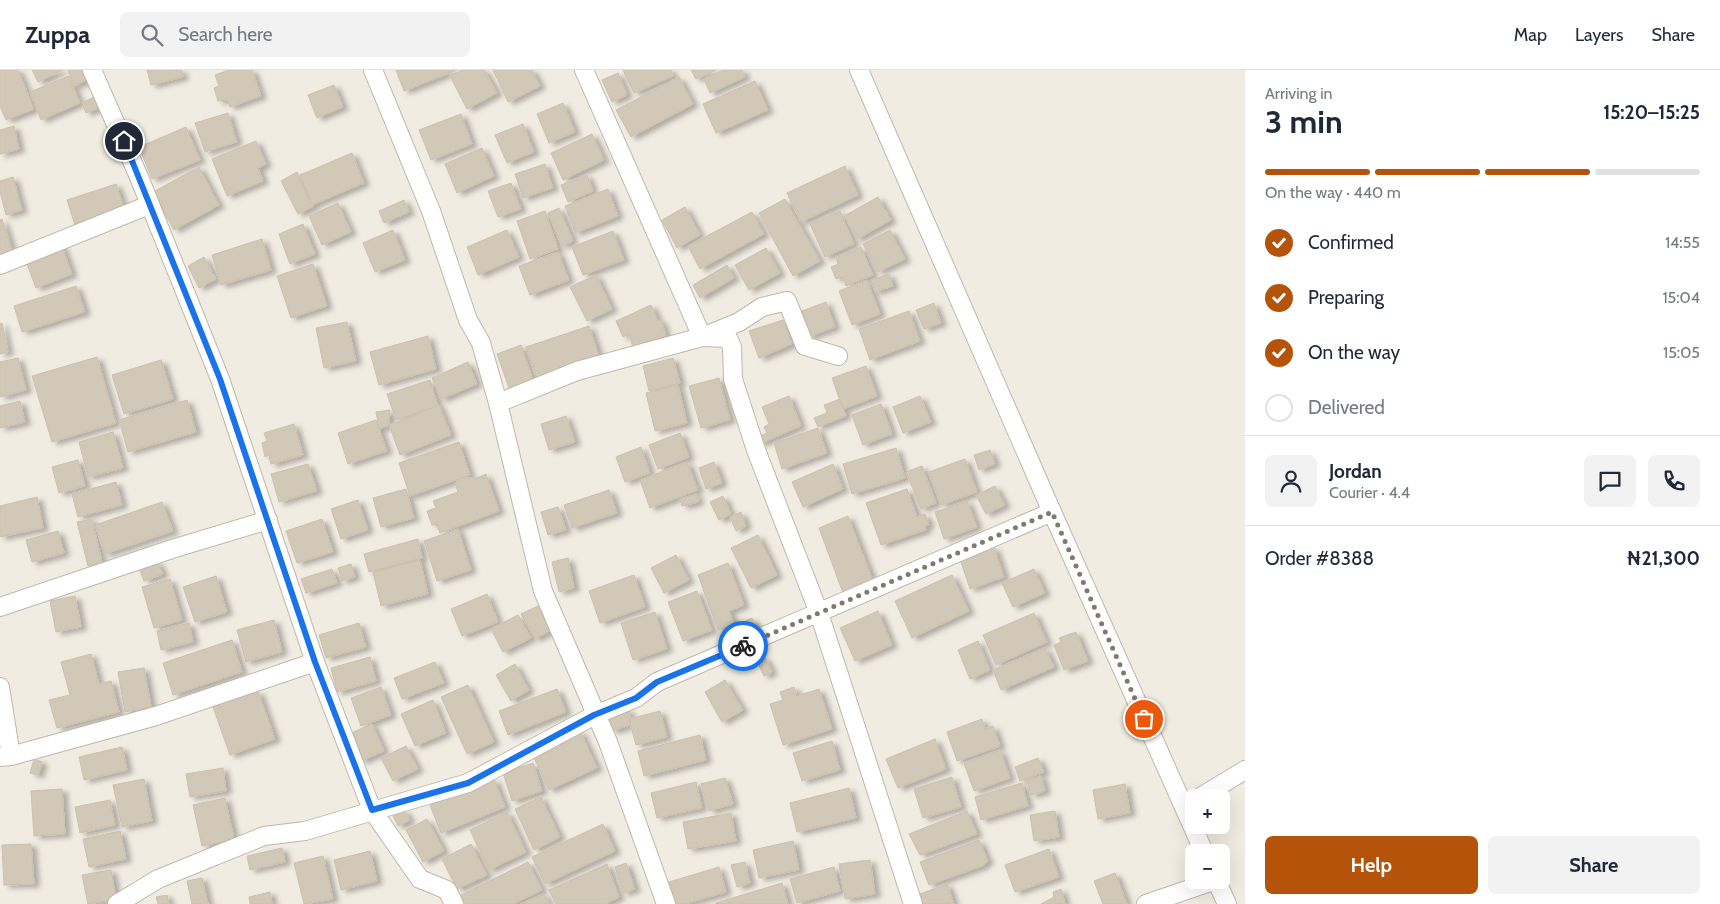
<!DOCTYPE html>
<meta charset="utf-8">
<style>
:root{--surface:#fff;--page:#f2f2f3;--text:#1f2937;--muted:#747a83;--line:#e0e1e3;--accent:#b45309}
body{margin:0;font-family:Cabin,sans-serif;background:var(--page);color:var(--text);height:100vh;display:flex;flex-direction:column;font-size:19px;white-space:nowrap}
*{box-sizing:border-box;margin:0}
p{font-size:16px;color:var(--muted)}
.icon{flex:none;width:28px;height:28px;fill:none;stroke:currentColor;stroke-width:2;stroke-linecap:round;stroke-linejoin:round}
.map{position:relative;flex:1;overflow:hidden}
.side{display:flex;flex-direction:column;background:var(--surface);width:475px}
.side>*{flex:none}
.buttons{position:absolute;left:1185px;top:719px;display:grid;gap:10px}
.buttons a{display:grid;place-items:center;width:45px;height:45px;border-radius:8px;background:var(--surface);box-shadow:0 5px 20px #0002;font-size:25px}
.pin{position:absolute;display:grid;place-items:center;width:42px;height:42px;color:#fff;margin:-21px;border:2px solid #fff;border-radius:50%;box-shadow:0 1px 5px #0007}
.courier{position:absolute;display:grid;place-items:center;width:50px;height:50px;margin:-25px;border:4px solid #1a73e8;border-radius:50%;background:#fff;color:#222;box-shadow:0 1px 6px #0007}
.head em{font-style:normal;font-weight:800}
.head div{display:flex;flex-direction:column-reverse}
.head{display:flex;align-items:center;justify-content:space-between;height:85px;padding:0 20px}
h1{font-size:32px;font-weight:800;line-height:38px}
.bar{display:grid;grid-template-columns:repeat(4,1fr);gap:8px 5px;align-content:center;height:60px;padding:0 20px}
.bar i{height:6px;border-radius:4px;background:var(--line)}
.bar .active{background:var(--accent)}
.bar p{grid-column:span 4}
.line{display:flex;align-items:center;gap:12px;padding:0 20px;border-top:1px solid var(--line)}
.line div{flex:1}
.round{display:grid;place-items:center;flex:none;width:52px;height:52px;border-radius:8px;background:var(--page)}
ol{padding:0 20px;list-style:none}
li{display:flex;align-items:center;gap:15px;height:55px}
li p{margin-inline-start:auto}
li .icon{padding:5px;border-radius:50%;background:var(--accent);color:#fff;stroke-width:4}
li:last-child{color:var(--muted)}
li i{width:28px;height:28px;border:2px solid var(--line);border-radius:50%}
.action{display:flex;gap:10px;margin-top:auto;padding:10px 20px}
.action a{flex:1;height:58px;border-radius:8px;background:var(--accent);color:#fff;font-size:20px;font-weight:800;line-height:58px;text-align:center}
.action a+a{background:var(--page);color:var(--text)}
header{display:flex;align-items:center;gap:30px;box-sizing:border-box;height:70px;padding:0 25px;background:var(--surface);border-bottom:1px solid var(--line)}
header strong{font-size:24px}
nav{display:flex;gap:28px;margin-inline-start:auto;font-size:18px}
.search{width:350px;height:45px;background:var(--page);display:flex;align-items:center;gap:12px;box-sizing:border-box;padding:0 18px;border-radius:8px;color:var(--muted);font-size:19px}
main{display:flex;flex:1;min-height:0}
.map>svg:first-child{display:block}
.building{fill:#d2c8b8;stroke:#cdbfac;filter:url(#shadow)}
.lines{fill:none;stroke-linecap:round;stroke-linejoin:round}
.minor-casing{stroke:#bfb7a8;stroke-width:20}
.minor{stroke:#fff;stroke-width:18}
.done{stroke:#7f7a70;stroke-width:5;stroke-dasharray:0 9}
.route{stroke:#1a73e8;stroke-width:6}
</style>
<header>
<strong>Zuppa</strong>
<div class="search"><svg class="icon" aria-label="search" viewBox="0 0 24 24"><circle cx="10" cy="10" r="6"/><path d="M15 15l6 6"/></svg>Search here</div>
<nav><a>Map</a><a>Layers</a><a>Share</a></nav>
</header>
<main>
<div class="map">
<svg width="1245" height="834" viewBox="0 0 1245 834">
<defs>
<filter id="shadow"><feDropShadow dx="5.5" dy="3" stdDeviation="2.5" flood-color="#0004"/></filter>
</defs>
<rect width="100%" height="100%" fill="#f1ece2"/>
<!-- building -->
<g class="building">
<path d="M0,0H18L34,39L6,50L0,36Z"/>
<path d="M32,0H63L38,12Z"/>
<path d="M70,0H84L88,9L75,16L68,1Z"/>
<path d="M147,0H181L183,7L151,15Z"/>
<path d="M229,0H252L261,26L230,37L227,30L218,31L214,18L219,16L215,5Z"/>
<path d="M396,0H457L404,21Z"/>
<path d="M462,0H484L497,23L467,39L450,6Z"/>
<path d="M493,0H532L540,16L508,32Z"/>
<path d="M623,0H671L673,6L634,23Z"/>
<path d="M691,0H716L696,9Z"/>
<path d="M723,0H742L745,7L710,23L704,9Z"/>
<path d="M618,3L627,25L612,32L602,10Z"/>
<path d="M69,6L80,33L41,50L30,22Z"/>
<path d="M679,7L693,34L631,67L616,40Z"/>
<path d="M755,11L768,40L716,63L703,34Z"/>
<path d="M334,15L343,37L317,48L308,25Z"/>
<path d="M96,26L101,37L86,43L82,33Z"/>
<path d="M563,33L575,62L549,73L537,44Z"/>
<path d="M228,43L237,72L205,82L195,53Z"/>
<path d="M461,44L472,74L431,90L419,60Z"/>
<path d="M523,54L534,82L507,93L495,65Z"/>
<path d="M14,56L19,79L0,84V60Z"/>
<path d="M186,57L200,90L152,109L139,77Z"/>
<path d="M592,64L604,90L563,110L551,83Z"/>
<path d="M256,71L266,94L258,98L263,111L227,126L212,89Z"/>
<path d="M482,78L494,106L457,123L445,94Z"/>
<path d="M352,83L364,113L312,135L300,105Z"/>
<path d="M545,94L553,118L523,128L515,104Z"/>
<path d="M845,96L858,125L801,152L787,123Z"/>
<path d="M199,97L219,135L174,160L153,122Z"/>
<path d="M297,102L312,135L314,136L298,144L281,111Z"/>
<path d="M587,105L593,121L568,132L561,115Z"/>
<path d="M13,107L22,140L6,145L0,122V111Z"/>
<path d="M511,113L521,139L498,147L488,121Z"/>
<path d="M116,114L126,144L77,161L67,130Z"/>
<path d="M608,119L618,146L575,163L565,136Z"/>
<path d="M878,127L891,150L857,169L844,146Z"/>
<path d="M785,129L820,191L793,206L759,143Z"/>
<path d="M404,130L409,142L384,153L379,141Z"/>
<path d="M338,133L351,162L322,175L309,146Z"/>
<path d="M685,137L700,165L677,178L662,150Z"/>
<path d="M559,138L573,171L562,176L548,143Z"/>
<path d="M545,141L558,179L530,189L517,151Z"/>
<path d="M840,141L854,174L825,187L810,154Z"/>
<path d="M752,142L764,164L700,199L688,176Z"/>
<path d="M2,149L13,183L0,188V150Z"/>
<path d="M303,154L315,184L290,194L279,164Z"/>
<path d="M393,160L405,190L375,202L363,173Z"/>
<path d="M507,160L519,187L478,205L467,177Z"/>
<path d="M890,160L905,189L878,202L863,174Z"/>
<path d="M613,161L624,190L583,205L572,177Z"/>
<path d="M262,169L271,200L221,215L212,185Z"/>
<path d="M61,174L72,204L36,218L25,189Z"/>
<path d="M861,177L873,205L846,216L842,207L836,209L831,197L838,194L836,188Z"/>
<path d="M766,178L780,203L749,220L735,195Z"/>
<path d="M558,182L569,210L530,225L519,196Z"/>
<path d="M204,187L216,209L199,218L188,196Z"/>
<path d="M313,194L327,236L291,248L277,206Z"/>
<path d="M727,195L734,208L700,228L693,215Z"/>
<path d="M889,204L893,216L875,222L871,210Z"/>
<path d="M596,205L612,239L587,251L570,217Z"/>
<path d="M867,210L880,244L852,255L839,221Z"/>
<path d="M76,216L85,242L22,262L14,236Z"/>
<path d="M826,232L835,257L808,267L799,242Z"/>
<path d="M934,233L941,253L924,259L916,240Z"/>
<path d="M651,235L658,251L661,250L666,266L633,277L629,264L623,267L616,251Z"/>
<path d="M909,241L920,271L870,290L859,259Z"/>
<path d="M783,250L792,274L759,288L749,261Z"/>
<path d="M347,252L356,291L324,298L316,258Z"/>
<path d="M2,253L8,282L0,284V254Z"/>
<path d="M589,256L599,286L536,307L526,277Z"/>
<path d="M428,266L436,299L379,315L370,282Z"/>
<path d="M521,275L533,310L509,318L497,284Z"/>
<path d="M97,287L116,353L52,372L32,306Z"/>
<path d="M18,288L26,320L0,327V292Z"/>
<path d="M673,288L680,313L649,321L643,296Z"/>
<path d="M161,290L173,329L124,344L112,305Z"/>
<path d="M468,292L477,314L441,329L432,308Z"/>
<path d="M866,296L877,326L843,339L832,308Z"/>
<path d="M719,308L730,350L701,358L689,316Z"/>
<path d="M430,310L438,336L396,350L387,324Z"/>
<path d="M678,315L687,353L655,361L646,323Z"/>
<path d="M789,326L801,356L759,374L757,367L767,363L764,357L769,354L762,337Z"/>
<path d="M920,326L931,352L903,363L893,337Z"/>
<path d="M840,329L846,346L818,357L814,348L827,343L824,335Z"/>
<path d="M187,330L196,362L128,382L119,350Z"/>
<path d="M20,331L25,352L0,358V336Z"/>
<path d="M881,334L892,364L863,375L852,345Z"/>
<path d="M439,335L451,365L400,385L389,355Z"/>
<path d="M390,340L389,355L379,359L376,342Z"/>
<path d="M566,346L575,372L549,380L541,354Z"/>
<path d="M376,350L387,381L348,394L338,363Z"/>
<path d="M294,354L303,385L271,394L269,385L265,387L262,373L267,371L264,363Z"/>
<path d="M818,358L827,383L782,399L774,373Z"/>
<path d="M113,362L123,398L88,407L79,372Z"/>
<path d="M680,363L689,387L658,399L649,375Z"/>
<path d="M459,372L470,405L410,426L399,393Z"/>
<path d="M641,377L650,403L625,412L616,387Z"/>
<path d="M896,378L905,408L852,424L843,394Z"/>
<path d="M990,380L995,394L979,400L974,385Z"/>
<path d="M965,389L977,422L941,435L929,402Z"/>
<path d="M78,390L85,416L59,423L52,397Z"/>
<path d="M687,392L698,420L650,438L640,410Z"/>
<path d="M714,392L722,413L706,419L699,398Z"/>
<path d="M308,394L317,421L279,432L271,404Z"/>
<path d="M833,394L843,419L803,437L792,412Z"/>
<path d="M922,396L936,433L921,439L906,402Z"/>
<path d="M486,404L499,441L440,463L437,454L432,455L427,441L436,438L433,431L458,422L455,413L462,408H477Z"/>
<path d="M116,412L122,435L78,447L72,424Z"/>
<path d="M995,416L1005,435L986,444L976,425Z"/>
<path d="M406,419L414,448L381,457L373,428Z"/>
<path d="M907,419L917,447L925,444L929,455L924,456L926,460L881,475L866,433Z"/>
<path d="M609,420L617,443L572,458L564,435Z"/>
<path d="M697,424L698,432L682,436L680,429Z"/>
<path d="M723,426L731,444L719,450L710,432Z"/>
<path d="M37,427L43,458L0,467V436Z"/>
<path d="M358,430L368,460L341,469L331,439Z"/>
<path d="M967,431L977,457L944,469L935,442Z"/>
<path d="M162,432L173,461L105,484L95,455Z"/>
<path d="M558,437L566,460L548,465L541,442Z"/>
<path d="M741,442L746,456L736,461L730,447Z"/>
<path d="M848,446L873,511L843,523L819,458Z"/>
<path d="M92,449L102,493L88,496L77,452Z"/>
<path d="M322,449L333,482L297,493L286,461Z"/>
<path d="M458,459L471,500L437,511L424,471Z"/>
<path d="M58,461L64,483L32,492L26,470Z"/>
<path d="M758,465L777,505L751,518L731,478Z"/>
<path d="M418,469L422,488L369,502L364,484Z"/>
<path d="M994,477L1004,507L970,519L960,489Z"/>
<path d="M676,485L689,510L664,523L651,498Z"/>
<path d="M568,488L574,518L559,522L552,492Z"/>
<path d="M420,490L428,524L381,536L373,502Z"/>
<path d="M157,491L163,504L144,511L139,498Z"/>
<path d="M728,493L744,535L729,541L734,554L718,560L698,505Z"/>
<path d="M351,494L355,507L342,511L338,498Z"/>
<path d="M332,499L337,513L306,523L301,509Z"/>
<path d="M1034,499L1045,523L1013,537L1002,513Z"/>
<path d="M634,505L645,537L600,553L589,521Z"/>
<path d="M952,505L969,541L912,568L895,531Z"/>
<path d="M216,506L227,542L195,552L183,517Z"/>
<path d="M170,509L182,550L154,558L142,517Z"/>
<path d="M697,521L712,560L683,571L668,532Z"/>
<path d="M487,524L498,552L462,566L451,539Z"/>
<path d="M75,526L81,557L56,562L50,531Z"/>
<path d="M538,536L551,560L535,569L521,544Z"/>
<path d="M878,541L892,575L855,591L840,558Z"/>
<path d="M655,542L667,579L633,590L621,553Z"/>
<path d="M1034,543L1047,572L996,595L983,565Z"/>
<path d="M518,545L531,568L503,582L491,559Z"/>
<path d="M752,548L758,560L745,566L739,554Z"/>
<path d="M274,550L282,582L246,592L237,560Z"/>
<path d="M189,553L193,572L161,580L157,561Z"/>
<path d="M359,553L366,577L326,588L319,565Z"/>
<path d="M1076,562L1088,591L1064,600L1054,575L1061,572L1059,568Z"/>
<path d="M232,570L242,602L173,625L163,593Z"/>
<path d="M978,571L990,600L970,609L958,580Z"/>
<path d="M1045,578L1054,597L1001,620L993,600Z"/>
<path d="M91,584L99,614L111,611L119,642L57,658L49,630L70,625L61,592Z"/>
<path d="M370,587L376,611L337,622L331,598Z"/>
<path d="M765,587L772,602L764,606L757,591Z"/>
<path d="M435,592L444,613L402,629L394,608Z"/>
<path d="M515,594L529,620L511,631L496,605Z"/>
<path d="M144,598L151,637L125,642L118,602Z"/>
<path d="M725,610L743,640L722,652L705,622Z"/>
<path d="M468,615L494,672L467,684L441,627Z"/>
<path d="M381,617L391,645L361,656L351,628Z"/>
<path d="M794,617L797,626L819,619L832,659L783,675L770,634L783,630L780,622Z"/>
<path d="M557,619L566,642L508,665L499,641Z"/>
<path d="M258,621L275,669L230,685L213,637Z"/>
<path d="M433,630L446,663L415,676L401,644Z"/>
<path d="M628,639L633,654L612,661L607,646Z"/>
<path d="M660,641L667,667L636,675L629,649Z"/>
<path d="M982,649L985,659L993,656L1000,676L957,691L947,662Z"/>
<path d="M372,654L384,681L361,691L349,664Z"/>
<path d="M580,661L597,698L549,720L532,683Z"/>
<path d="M700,665L706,690L644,706L638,681Z"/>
<path d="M935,669L946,699L898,718L886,689Z"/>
<path d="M832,671L840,700L802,711L793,683Z"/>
<path d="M406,676L418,699L393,711L381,688Z"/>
<path d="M122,677L127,700L84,710L79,687Z"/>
<path d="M1000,680L1010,708L974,721L964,693Z"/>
<path d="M1038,688L1044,702L1020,711L1015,697Z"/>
<path d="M34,689L42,692L38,705L30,703Z"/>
<path d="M533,693L542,721L512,731L503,703Z"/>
<path d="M223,698L226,721L190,727L186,704Z"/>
<path d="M1041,706L1045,721L1031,725L1027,710Z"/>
<path d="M952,707L961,737L923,748L914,719Z"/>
<path d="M725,708L733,734L709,741L701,714Z"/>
<path d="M144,709L152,751L122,757L113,715Z"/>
<path d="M494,709L505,737L441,763L430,735Z"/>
<path d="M696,712L702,738L657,748L651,723Z"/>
<path d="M1022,713L1028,736L981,750L975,727Z"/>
<path d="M1125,714L1130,743L1098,749L1093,720Z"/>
<path d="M849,718L856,748L797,762L790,733Z"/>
<path d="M62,719L65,764L34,766L31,721Z"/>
<path d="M541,727L560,767L534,780L515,739Z"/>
<path d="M225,728L234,769L202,776L193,735Z"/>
<path d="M110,730L115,755L80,763L75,737Z"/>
<path d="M404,740L410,750L398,756L393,746Z"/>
<path d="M967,741L977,764L920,785L909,764Z"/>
<path d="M1055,741L1059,767L1034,771L1030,745Z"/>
<path d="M507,742L526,782L489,800L470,760Z"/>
<path d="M731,743L736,771L688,779L683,752Z"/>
<path d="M427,749L444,781L423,792L406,760Z"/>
<path d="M603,754L615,781L545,814L532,787Z"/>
<path d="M120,761L126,789L89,797L83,769Z"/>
<path d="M979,770L988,791L982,796L929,815L920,792Z"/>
<path d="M793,771L799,800L759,808L753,780Z"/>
<path d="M31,774L34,814L4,815L2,775Z"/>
<path d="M471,774L487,805L457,819L442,789Z"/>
<path d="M282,778L285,792L250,800L247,786Z"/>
<path d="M1049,779L1059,807L1015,822L1005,795Z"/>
<path d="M370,781L377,811L341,820L334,790Z"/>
<path d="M323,786L333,829L304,834L294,793Z"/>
<path d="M870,790L875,824L845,829L839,794Z"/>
<path d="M528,792L542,820L513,834H465L461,825Z"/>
<path d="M745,792L750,813L737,817L731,795Z"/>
<path d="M626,793L635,819L623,823L615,797Z"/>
<path d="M607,794L619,827L605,834H556L549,820Z"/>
<path d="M719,797L726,822L684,834H675L669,812Z"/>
<path d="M834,797L840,821L797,833L790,809Z"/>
<path d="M111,800L116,829L88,834L82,805Z"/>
<path d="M1115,803L1127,834H1103L1094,811Z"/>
<path d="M202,808L208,834H192L187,811Z"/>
<path d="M782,813L788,834H716V833Z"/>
<path d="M947,814L954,834H923L920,824Z"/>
<path d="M1061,819L1065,834H1041L1054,827L1053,822Z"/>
<path d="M270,822L272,834H250L249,827Z"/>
<path d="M544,824L549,834H520Z"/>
<path d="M167,825L169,834H158L156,827Z"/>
</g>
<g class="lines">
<defs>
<g id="minor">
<path d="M92,0L139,107L220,309L315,592L372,740L420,809L447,820L454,834"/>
<path d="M373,0L431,141L468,250L481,273L498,333L543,521L608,672L666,834"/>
<path d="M584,0L702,267L728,268L732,277L733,309L756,380L819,543L913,834"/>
<path d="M859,0L1052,442L1204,782"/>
<path d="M0,195L149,135"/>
<path d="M498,333L577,301L702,267L739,252L762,237L787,231L805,276L838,286"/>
<path d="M0,537L172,479L268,450"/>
<path d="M0,617L11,686"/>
<path d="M0,687L11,686L156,646L315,592"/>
<path d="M1199,728L1245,700"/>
<path d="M1216,810L1227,834"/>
<path d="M117,834L158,809L264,766L305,761L468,713L595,645L636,628L657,612L1052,442"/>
<path d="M1146,834L1216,810"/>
</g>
</defs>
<!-- minor casing -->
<use href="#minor" class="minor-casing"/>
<!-- minor -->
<use href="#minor" class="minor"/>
</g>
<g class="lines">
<!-- done -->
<path class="done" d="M743,576L1052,442L1144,649"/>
<!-- route -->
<path class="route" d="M124,71L220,309L315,592L372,740L468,713L594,645L636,628L657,612L743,576"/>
</g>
</svg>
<div class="buttons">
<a>+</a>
<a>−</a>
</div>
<div class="pin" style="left:1144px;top:649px;background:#ea580c"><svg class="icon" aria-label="bag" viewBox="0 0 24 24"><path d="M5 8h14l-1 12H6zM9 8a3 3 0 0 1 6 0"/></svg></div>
<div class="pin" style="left:124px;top:71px;background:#1f2937"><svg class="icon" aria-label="home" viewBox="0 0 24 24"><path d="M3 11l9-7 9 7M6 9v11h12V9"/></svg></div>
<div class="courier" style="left:743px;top:576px"><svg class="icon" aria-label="bike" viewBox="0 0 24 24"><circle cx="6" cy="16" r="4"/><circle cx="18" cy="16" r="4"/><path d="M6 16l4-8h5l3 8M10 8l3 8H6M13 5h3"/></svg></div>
</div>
<section class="side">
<div class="head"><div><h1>3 min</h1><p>Arriving in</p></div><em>15:20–15:25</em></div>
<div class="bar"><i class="active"></i><i class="active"></i><i class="active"></i><i></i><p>On the way · 440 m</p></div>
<ol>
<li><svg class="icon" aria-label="check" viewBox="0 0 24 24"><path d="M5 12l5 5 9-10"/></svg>Confirmed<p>14:55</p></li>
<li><svg class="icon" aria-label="check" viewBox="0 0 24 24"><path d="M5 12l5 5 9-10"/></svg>Preparing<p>15:04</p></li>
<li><svg class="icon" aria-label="check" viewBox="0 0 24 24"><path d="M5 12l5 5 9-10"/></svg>On the way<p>15:05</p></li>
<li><i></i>Delivered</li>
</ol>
<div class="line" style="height:90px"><a class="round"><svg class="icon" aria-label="person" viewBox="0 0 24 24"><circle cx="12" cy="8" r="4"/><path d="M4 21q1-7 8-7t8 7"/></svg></a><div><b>Jordan</b><p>Courier · 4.4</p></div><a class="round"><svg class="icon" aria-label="chat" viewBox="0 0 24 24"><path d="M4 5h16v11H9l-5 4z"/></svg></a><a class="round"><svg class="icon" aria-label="phone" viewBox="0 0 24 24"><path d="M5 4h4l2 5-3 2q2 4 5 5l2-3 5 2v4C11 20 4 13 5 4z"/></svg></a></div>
<div class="line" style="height:65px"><div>Order #8388</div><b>₦21,300</b></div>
<div class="action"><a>Help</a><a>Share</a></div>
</section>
</main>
